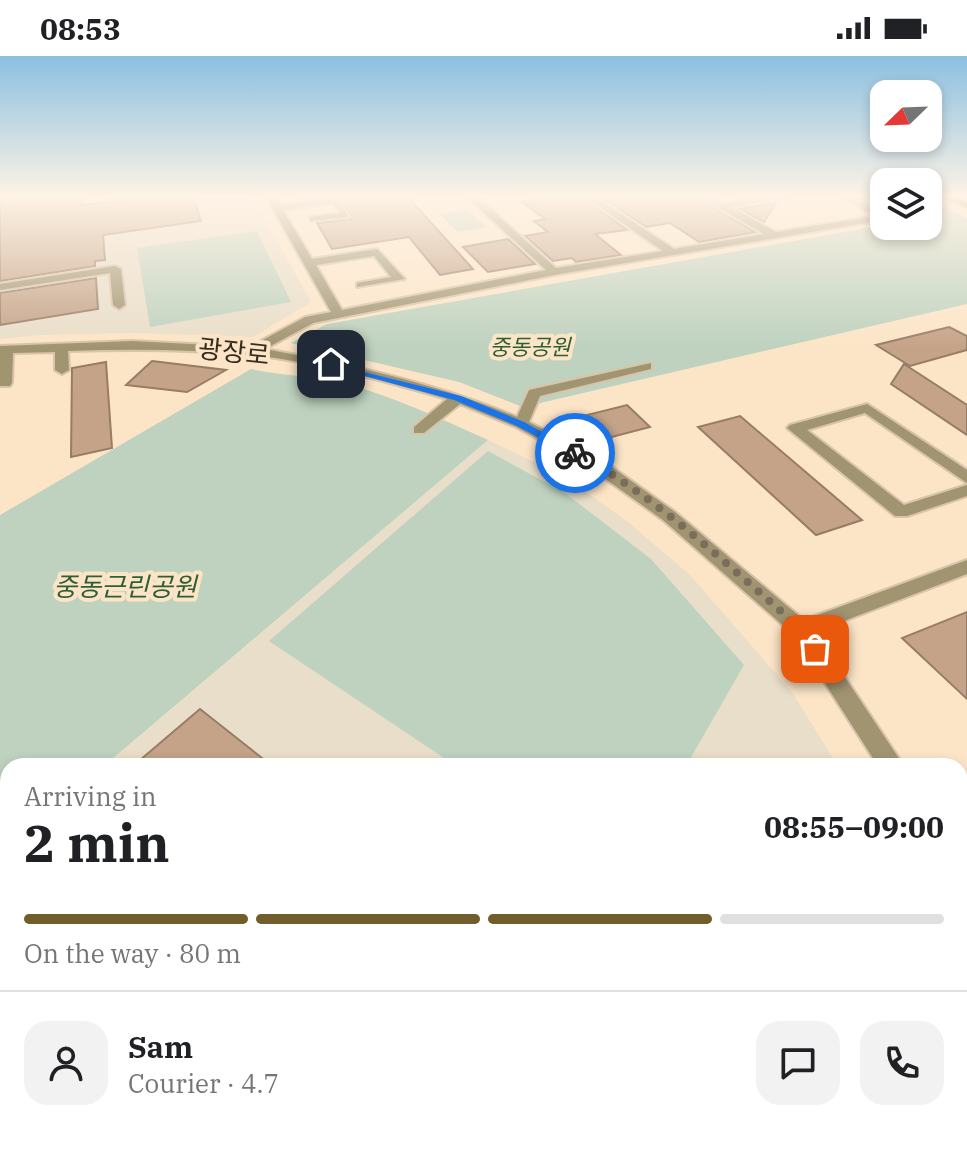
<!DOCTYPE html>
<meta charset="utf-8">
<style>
:root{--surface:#fff;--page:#f2f2f2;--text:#202124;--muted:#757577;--line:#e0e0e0;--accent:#725e2d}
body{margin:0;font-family:"IBM Plex Serif","Noto Sans KR",serif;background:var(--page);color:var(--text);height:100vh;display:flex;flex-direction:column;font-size:30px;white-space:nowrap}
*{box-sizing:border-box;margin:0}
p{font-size:26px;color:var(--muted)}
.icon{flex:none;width:44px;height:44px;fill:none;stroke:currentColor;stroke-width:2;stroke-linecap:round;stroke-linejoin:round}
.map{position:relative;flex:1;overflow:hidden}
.drawer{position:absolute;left:0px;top:702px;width:968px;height:392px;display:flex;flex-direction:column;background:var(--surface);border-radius:24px 24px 0 0;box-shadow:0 4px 12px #0003}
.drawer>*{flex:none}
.needle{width:52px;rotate:247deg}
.fabs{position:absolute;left:870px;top:24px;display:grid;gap:16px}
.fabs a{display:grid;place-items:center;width:72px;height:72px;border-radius:16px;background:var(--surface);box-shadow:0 4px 12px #0003;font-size:40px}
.pin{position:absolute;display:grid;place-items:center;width:68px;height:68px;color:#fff;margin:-34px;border-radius:16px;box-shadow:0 4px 12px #0006}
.courier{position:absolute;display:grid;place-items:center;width:80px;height:80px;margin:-40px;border:6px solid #1a73e8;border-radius:50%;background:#fff;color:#222;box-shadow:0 2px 10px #0007}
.headline em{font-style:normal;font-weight:800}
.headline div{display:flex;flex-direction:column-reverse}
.headline{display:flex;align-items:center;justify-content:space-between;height:136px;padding:0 24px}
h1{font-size:52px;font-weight:800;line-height:60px}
.bar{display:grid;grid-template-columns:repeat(4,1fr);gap:12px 8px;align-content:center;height:96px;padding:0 24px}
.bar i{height:10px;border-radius:6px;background:var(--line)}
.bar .on{background:var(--accent)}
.bar p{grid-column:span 4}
.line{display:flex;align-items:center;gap:20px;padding:0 24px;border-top:2px solid var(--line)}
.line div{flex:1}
.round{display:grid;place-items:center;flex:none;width:84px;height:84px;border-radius:24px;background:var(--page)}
.status{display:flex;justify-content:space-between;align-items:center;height:56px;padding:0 40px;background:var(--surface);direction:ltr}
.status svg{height:22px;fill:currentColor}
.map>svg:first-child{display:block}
.education{fill:#e8dec9}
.green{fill:#bed2bf}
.building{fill:#c4a388;stroke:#987c66;stroke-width:2}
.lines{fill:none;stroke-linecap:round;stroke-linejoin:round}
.minor-casing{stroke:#d8c4a9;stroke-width:4}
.major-casing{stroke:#d8c4a9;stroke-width:4}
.minor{fill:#a09471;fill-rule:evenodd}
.major{fill:#604e14;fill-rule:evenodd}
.route{fill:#1a73e8}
.done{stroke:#7b6d5b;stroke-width:8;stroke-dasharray:0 14.4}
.labels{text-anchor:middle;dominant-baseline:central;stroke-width:8;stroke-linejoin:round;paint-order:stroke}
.far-park-label{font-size:22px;font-style:italic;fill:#2e5e36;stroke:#fce5c7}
.street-label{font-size:26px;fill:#352d21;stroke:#fce5c7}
.park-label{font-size:26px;font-style:italic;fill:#2e5e36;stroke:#fce5c7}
</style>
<div class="status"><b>08:53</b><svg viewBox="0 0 49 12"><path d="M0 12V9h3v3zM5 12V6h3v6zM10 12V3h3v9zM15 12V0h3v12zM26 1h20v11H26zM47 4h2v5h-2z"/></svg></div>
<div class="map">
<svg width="967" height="1094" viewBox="0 0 967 1094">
<rect width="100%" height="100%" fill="#fce5c7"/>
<!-- education -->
<g class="education">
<path d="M142,139H252L311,246L253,281L135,277L40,279L0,283V157Z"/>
<path d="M488,384L565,421L628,466L690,519L791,635L838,710H105Z"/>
<path d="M8,793V1086H960V939L967,956V1094H0V800Z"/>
</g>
<!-- green -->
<g class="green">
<path d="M928,143L967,162V248L523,351L459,326L291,287L327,268L884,169L915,173L912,170H928Z"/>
<path d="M467,154L487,171L458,176L439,158Z"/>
<path d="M257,175L291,246L150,271L137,192Z"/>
<path d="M251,313C282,320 314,319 343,327C393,340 441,363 488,384L104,710H8V792L0,799V459Z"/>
<path d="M488,395L565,437L651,503L744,609L686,710H456L269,585Z"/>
</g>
<!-- building -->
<g class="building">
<path d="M0,139H82V149L164,139H192L201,165L103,179L105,204L95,205V210L0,225Z"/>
<path d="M300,139H406L473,213L440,219L409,181L332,193L317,167L351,163L341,140L303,143Z"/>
<path d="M579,139L627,174L595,178L621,199L576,206L572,202L553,205L525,180L548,176L534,165L545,163L522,146Z"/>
<path d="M598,139H693L755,176L699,186L670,167L646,171Z"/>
<path d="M776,147L764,166L740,153Z"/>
<path d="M508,183L535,208L488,216L463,191Z"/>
<path d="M96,222L98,253L0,269V237Z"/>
<path d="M949,271L967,280V294L910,310L876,289Z"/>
<path d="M152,305L226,314L187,336L126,329Z"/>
<path d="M106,306L112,392L71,401L72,312Z"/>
<path d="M904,308L967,349V379L891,328Z"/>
<path d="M627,349L650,371L608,382L571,363Z"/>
<path d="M740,360L862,464L816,479L698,371Z"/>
<path d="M967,556V643L902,582Z"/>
<path d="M200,653L272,710H133Z"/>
</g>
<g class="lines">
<defs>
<g id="minor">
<path d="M265,139H275L280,149L338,142L349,161L310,165V161L340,157L333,147L283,154L312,203L377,193L405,223L357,231V227L391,221L374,200L316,209L342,254L546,214L465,139H475L556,212L663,195L582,139H593L674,193L764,178L696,139H708L722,147L804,139L731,151L776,176L874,160L839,139H851L884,158L883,164L554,219L313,267L265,293C352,309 435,327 517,361L529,334L651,307V313L540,340L529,366L605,406L675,456L804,564L967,504V518L815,576L904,710H878L794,579L663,464L593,414L516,371L460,348L424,377H414V371L447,343C383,325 318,306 251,299C190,293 129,293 68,295L69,314L62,318L55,314V296L13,297L12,327L10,330H0V290L132,285L250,291L305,261L331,256Z"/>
<path d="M115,210L121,213L125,249L119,253L113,249L110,217L0,234V228Z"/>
<path d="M867,348L967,414V427L865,357L807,374L904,449L967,429V440L907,460H895L787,372L790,369Z"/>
<path d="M960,802L967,805V840L960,837Z"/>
<path d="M960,1004L967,1006V1038L960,1036Z"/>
<path d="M643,1086H679L682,1094H646Z"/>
<path d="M901,1086H935L932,1094H898Z"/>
</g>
<path id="major" d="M939,139H952L967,146V152Z"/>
</defs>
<!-- minor casing -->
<use href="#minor" class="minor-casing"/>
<!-- major casing -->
<use href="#major" class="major-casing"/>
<!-- minor -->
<use href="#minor" class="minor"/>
<!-- major -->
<use href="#major" class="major"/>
</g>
<!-- sky -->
<linearGradient id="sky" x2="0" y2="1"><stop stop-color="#8bc0e1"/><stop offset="0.48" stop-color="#fef3e6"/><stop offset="1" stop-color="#fef3e6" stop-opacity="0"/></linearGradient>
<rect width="967" height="292" fill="url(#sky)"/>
<!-- route -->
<path class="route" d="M328,307L461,340L524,366L580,397L571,399L517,370L454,344L328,310Z"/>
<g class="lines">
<!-- done -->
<path class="done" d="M575,397C639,431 696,480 751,529C774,549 797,568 815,593"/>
</g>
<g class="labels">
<!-- far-park labels -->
<g class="far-park-label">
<text x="530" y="290">중동공원</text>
</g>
<!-- street labels -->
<g class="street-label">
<text transform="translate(234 295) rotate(6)">광장로</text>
</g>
<!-- park labels -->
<g class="park-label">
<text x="125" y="530">중동근린공원</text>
</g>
</g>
</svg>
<div class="fabs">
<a><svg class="needle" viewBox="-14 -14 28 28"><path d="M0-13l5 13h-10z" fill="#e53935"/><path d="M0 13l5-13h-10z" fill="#757577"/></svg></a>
<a><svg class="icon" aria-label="layers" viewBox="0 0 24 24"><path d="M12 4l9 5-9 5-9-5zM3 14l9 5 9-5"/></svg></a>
</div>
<div class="pin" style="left:815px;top:593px;background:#ea580c"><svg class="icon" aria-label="bag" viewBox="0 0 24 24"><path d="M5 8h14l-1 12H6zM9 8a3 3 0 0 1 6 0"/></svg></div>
<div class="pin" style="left:331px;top:308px;background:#1f2937"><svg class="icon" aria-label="home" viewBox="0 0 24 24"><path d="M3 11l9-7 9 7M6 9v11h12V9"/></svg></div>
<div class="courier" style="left:575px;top:397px"><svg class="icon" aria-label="bike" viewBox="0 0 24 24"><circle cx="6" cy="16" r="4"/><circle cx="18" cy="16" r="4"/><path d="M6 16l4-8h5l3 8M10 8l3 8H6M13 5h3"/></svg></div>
<section class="drawer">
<div class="headline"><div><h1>2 min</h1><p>Arriving in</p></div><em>08:55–09:00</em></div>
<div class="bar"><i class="on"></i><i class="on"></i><i class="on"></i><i></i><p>On the way · 80 m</p></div>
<div class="line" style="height:144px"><a class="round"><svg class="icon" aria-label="person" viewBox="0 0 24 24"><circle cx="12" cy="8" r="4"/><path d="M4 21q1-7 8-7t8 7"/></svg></a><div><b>Sam</b><p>Courier · 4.7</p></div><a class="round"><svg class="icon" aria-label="chat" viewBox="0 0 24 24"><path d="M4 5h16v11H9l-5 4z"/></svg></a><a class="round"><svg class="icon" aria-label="phone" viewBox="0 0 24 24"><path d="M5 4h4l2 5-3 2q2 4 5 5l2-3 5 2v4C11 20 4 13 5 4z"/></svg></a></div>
</section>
</div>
